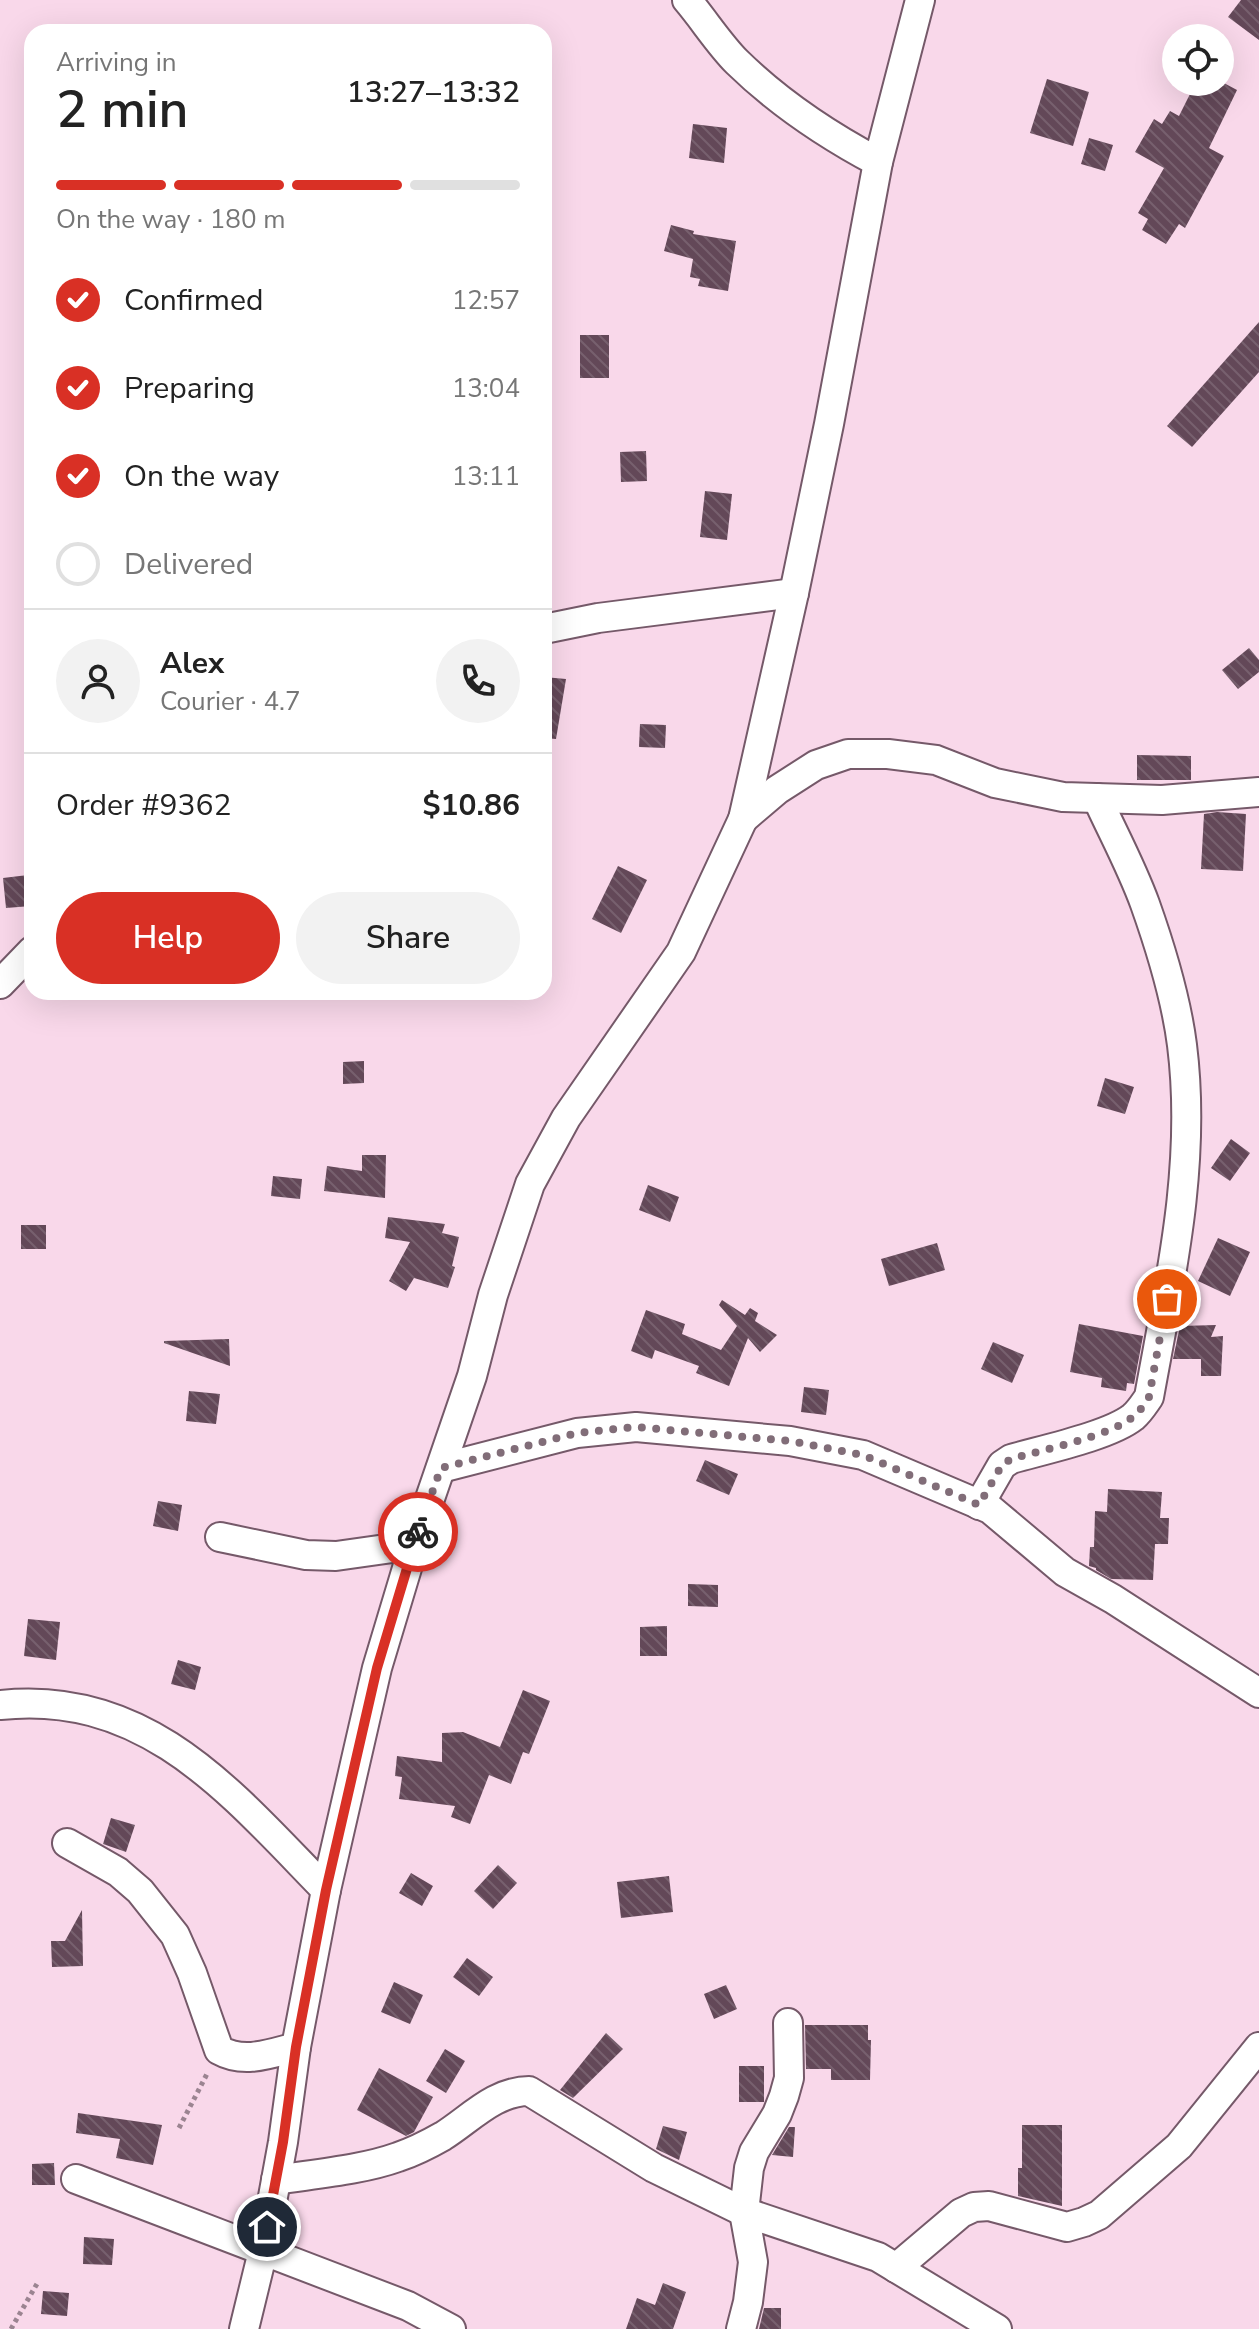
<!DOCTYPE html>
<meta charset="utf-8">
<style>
:root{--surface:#fff;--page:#f2f2f2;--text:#222;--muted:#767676;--line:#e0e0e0;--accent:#d93025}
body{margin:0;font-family:"Nunito Sans",sans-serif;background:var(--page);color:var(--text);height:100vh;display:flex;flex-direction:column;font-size:30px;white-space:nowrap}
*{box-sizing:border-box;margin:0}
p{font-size:26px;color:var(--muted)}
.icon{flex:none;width:44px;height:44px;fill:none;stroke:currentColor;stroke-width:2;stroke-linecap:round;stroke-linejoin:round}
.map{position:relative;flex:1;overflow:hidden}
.panel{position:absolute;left:24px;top:24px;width:528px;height:976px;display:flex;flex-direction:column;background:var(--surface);border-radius:24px;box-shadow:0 8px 32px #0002}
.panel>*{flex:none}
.buttons{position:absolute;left:1162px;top:24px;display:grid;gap:16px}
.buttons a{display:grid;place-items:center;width:72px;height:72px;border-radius:50%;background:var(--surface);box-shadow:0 8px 32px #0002;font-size:40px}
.pin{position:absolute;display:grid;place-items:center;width:68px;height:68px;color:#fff;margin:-34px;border:4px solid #fff;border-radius:50%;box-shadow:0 2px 8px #0007}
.courier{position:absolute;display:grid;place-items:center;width:80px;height:80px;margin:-40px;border:6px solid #d93025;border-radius:50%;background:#fff;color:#222;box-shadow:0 2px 10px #0007}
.overview em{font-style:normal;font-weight:600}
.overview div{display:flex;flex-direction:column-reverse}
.overview{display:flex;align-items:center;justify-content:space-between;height:136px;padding:0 32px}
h1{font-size:52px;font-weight:600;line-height:60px}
.bar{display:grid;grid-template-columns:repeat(4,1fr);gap:12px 8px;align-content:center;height:96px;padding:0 32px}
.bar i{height:10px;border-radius:6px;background:var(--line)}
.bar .active{background:var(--accent)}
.bar p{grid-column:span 4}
.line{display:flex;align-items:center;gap:20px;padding:0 32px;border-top:2px solid var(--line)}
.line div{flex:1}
.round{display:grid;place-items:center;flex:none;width:84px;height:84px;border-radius:42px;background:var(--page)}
ol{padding:0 32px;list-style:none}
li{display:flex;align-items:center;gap:24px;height:88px}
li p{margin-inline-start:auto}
li .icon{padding:8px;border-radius:50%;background:var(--accent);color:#fff;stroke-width:4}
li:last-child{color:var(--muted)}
li i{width:44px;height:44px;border:4px solid var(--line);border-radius:50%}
.primary-button{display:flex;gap:16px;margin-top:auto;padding:16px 32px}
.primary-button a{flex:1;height:92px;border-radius:48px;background:var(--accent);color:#fff;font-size:32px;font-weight:600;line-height:92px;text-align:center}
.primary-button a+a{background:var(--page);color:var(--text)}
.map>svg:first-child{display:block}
.building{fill:url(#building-back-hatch)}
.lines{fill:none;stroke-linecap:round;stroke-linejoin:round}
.street-casing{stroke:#755969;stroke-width:32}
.path{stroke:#9b8491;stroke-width:5;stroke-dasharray:4 4;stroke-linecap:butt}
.street{stroke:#fff;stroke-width:28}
.done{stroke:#816d78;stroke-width:8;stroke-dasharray:0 14.4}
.route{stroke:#d93025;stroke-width:10}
</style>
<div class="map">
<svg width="1259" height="2329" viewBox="0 0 1259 2329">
<defs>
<pattern id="building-back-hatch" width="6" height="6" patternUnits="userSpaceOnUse" patternTransform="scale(2)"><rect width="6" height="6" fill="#634858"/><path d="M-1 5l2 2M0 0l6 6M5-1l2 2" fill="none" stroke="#77606e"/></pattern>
</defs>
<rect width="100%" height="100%" fill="#f9d8ea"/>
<!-- building -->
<g class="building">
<path d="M1241,0H1259V40L1228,17Z"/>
<path d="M1047,79L1089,92L1073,146L1030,133Z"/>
<path d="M1196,82H1222L1237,90L1209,148L1224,156L1185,228L1179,224L1166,244L1142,230L1148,219L1138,213L1164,168L1135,152L1154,119L1162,124L1170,111L1179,116Z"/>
<path d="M693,124L727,128L724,163L689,158Z"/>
<path d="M1089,138L1113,145L1105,171L1081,164Z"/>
<path d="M671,225L694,231L693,234L736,241L728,291L698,286L700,279L690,277L693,259L664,251Z"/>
<path d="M1259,322V372L1192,447L1167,426Z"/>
<rect x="580" y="335" width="29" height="43"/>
<path d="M646,451L647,481L621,482L620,452Z"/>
<path d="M705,491L732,494L727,540L700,537Z"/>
<path d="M1249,648L1259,660V672L1238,689L1222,670Z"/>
<path d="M544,677L566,679L556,739L544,738Z"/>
<path d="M640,724L666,725L665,748L639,747Z"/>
<path d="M1137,755L1191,756V780H1137Z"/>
<path d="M1217,812L1246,814L1243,871L1201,869L1204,814Z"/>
<path d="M618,866L647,880L621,933L592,919Z"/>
<path d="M28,875L31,906L6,908L3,878Z"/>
<path d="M364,1061V1083L343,1084V1062Z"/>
<path d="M1105,1078L1134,1087L1125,1114L1097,1106Z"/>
<path d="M1231,1139L1250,1153L1230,1181L1211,1168Z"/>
<path d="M362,1155H386L385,1198L324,1191L327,1166L362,1171Z"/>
<path d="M273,1176L302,1179L300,1199L271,1196Z"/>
<path d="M648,1185L679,1197L670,1222L639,1210Z"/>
<path d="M388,1217L445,1224L442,1233L459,1237L452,1266L455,1267L448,1288L414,1278L406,1291L389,1281L410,1242L385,1238Z"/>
<rect x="21" y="1225" width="25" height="24"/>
<path d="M1218,1238L1250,1252L1230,1296L1198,1281Z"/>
<path d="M937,1243L945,1270L889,1286L881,1259Z"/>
<path d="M722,1300L745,1315L750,1308L758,1313L755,1321L777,1335L760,1352L748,1338L729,1386L696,1373L699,1366L655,1350L652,1359L631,1351L646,1310L685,1324L682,1334L721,1350L737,1326L719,1305Z"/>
<path d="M1079,1324L1143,1336L1134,1384L1127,1383L1126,1391L1101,1387L1102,1378L1070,1372Z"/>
<path d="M1216,1325L1211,1337L1223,1336L1221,1376H1201V1359H1173L1180,1326Z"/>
<path d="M229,1339L230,1366L164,1343V1341Z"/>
<path d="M993,1342L1024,1355L1012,1383L981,1369Z"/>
<path d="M804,1387L829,1390L826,1415L801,1412Z"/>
<path d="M189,1391L220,1394L216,1424L186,1421Z"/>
<path d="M705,1460L738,1474L729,1495L696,1481Z"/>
<path d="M1108,1489L1162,1492L1160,1518H1169L1168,1544H1155L1153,1580L1111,1579L1096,1570V1568L1089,1566L1090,1547H1094L1095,1511L1107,1512Z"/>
<path d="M158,1501L182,1505L178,1531L153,1526Z"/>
<path d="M688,1584L718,1585V1607L688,1606Z"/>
<path d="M28,1619L60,1622L56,1660L24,1656Z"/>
<path d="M667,1626V1656H640V1627Z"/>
<path d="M178,1660L201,1667L195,1690L171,1684Z"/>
<path d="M523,1690L550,1701L529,1754L523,1752L511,1784L489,1775L470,1824L451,1817L455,1806L399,1799L402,1777L395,1776L397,1756L442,1762V1733L463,1732L500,1747Z"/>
<path d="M111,1818L135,1825L126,1852L103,1844Z"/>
<path d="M498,1865L517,1883L493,1909L474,1891Z"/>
<path d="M411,1873L433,1886L422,1906L399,1893Z"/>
<path d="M669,1876L673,1912L621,1918L617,1882Z"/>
<path d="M82,1910L83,1966L52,1967L51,1941H65Z"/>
<path d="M467,1958L493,1977L479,1996L453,1977Z"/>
<path d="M394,1982L423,1995L410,2024L381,2012Z"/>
<path d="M726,1985L737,2009L714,2019L704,1994Z"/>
<path d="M805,2025H868V2040H871L870,2080H831V2069H806Z"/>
<path d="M606,2033L623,2049L573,2098L560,2090Z"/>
<path d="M445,2049L465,2061L446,2093L426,2081Z"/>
<rect x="739" y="2066" width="25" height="36"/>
<path d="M379,2068L433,2097L414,2132L406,2136L357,2110Z"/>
<path d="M78,2113L162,2125L153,2165L116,2158L120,2139L76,2133Z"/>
<path d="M1022,2125H1062V2206L1018,2196V2168H1022Z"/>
<path d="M663,2126L687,2132L679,2160L656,2149Z"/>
<path d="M789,2127H795L793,2157L772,2155Z"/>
<path d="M54,2163L55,2185H32V2164Z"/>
<path d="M84,2237L114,2239L112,2265L83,2264Z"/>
<path d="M663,2283L686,2292L673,2329H626L637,2298L655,2305Z"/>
<path d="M43,2291L69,2293L67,2316L41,2314Z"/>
<path d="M764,2308H781V2329H759Z"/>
</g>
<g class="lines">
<defs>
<g id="street">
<path d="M687,0C704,20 719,44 737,62C779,103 827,135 878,162"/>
<path d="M544,629L598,618L794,593"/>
<path d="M743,819L777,790L816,765L848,754H888L936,760L995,783L1063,797L1162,800L1259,792"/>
<path d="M0,984L32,951"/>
<path d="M441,1468L577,1433L636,1427L790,1441L863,1455L990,1509L1065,1572L1113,1599L1259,1693"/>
<path d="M979,1505L1002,1465L1011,1459C1042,1450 1109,1436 1133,1417C1140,1411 1144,1404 1149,1397C1170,1281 1197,1164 1182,1045C1176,998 1161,949 1145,904C1132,868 1113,833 1097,798"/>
<path d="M220,1537L306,1555L336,1556L414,1545"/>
<path d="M0,1705C148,1689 233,1795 326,1890"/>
<path d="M67,1843L118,1872L140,1891L175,1935L192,1973L219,2050C244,2064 269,2054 296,2047"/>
<path d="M76,2179L408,2306L451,2329"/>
<path d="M276,2180C314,2174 362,2170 398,2157C413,2152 429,2144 443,2136C470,2119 495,2091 529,2091L654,2168L744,2212L878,2257L997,2329"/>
<path d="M896,2268L961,2213L974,2207L989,2206L1067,2227L1084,2222L1099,2215L1179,2146L1259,2047"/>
<path d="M244,2329L263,2251L283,2142L296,2047L326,1890L377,1668L414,1545L472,1376L493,1295L530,1184L566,1118L681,952L743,819L794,593L829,424L878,162L920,0"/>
<path d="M741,2329L748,2302L753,2262L744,2212L749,2168L754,2152L777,2114L784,2096L789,2078L788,2023"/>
</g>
</defs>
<!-- street casing -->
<use href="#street" class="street-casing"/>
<!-- path -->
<g class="path">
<path d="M179,2128L208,2072"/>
<path d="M11,2329L38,2282"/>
</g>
<!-- street -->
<use href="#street" class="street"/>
</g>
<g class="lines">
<!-- done -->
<path class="done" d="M418,1532L441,1468L577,1433L636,1427L790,1441L863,1455L979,1505L1002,1465L1011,1459C1042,1450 1111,1436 1134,1416C1140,1411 1145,1404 1149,1397L1167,1299"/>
<!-- route -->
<path class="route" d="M267,2227L283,2142L296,2047L326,1890L377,1668L418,1532"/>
</g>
</svg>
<div class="buttons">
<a><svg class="icon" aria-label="locate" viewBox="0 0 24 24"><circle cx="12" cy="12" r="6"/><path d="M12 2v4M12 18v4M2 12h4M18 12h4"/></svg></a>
</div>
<div class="pin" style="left:1167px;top:1299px;background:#ea580c"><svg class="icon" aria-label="bag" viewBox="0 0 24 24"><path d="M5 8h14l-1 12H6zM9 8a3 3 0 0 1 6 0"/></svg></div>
<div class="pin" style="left:267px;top:2227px;background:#1f2937"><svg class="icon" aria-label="home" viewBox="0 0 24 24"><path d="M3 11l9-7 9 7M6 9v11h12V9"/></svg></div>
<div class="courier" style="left:418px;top:1532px"><svg class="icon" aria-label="bike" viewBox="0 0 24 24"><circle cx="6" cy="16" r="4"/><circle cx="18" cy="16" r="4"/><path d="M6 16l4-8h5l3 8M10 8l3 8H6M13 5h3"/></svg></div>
<section class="panel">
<div class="overview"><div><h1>2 min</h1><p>Arriving in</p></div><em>13:27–13:32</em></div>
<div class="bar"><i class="active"></i><i class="active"></i><i class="active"></i><i></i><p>On the way · 180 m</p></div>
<ol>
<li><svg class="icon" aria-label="check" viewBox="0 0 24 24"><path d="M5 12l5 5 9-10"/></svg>Confirmed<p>12:57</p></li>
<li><svg class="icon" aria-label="check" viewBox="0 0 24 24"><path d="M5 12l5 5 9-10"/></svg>Preparing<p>13:04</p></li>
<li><svg class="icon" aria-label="check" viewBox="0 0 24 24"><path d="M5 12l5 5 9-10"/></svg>On the way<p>13:11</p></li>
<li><i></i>Delivered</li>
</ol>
<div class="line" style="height:144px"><a class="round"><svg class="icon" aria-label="person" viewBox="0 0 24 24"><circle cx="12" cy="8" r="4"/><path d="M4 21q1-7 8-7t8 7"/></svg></a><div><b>Alex</b><p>Courier · 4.7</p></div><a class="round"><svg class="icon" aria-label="phone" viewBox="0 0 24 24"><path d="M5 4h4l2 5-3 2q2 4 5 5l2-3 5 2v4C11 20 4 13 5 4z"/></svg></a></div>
<div class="line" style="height:104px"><div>Order #9362</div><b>$10.86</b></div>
<div class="primary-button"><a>Help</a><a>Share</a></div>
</section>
</div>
